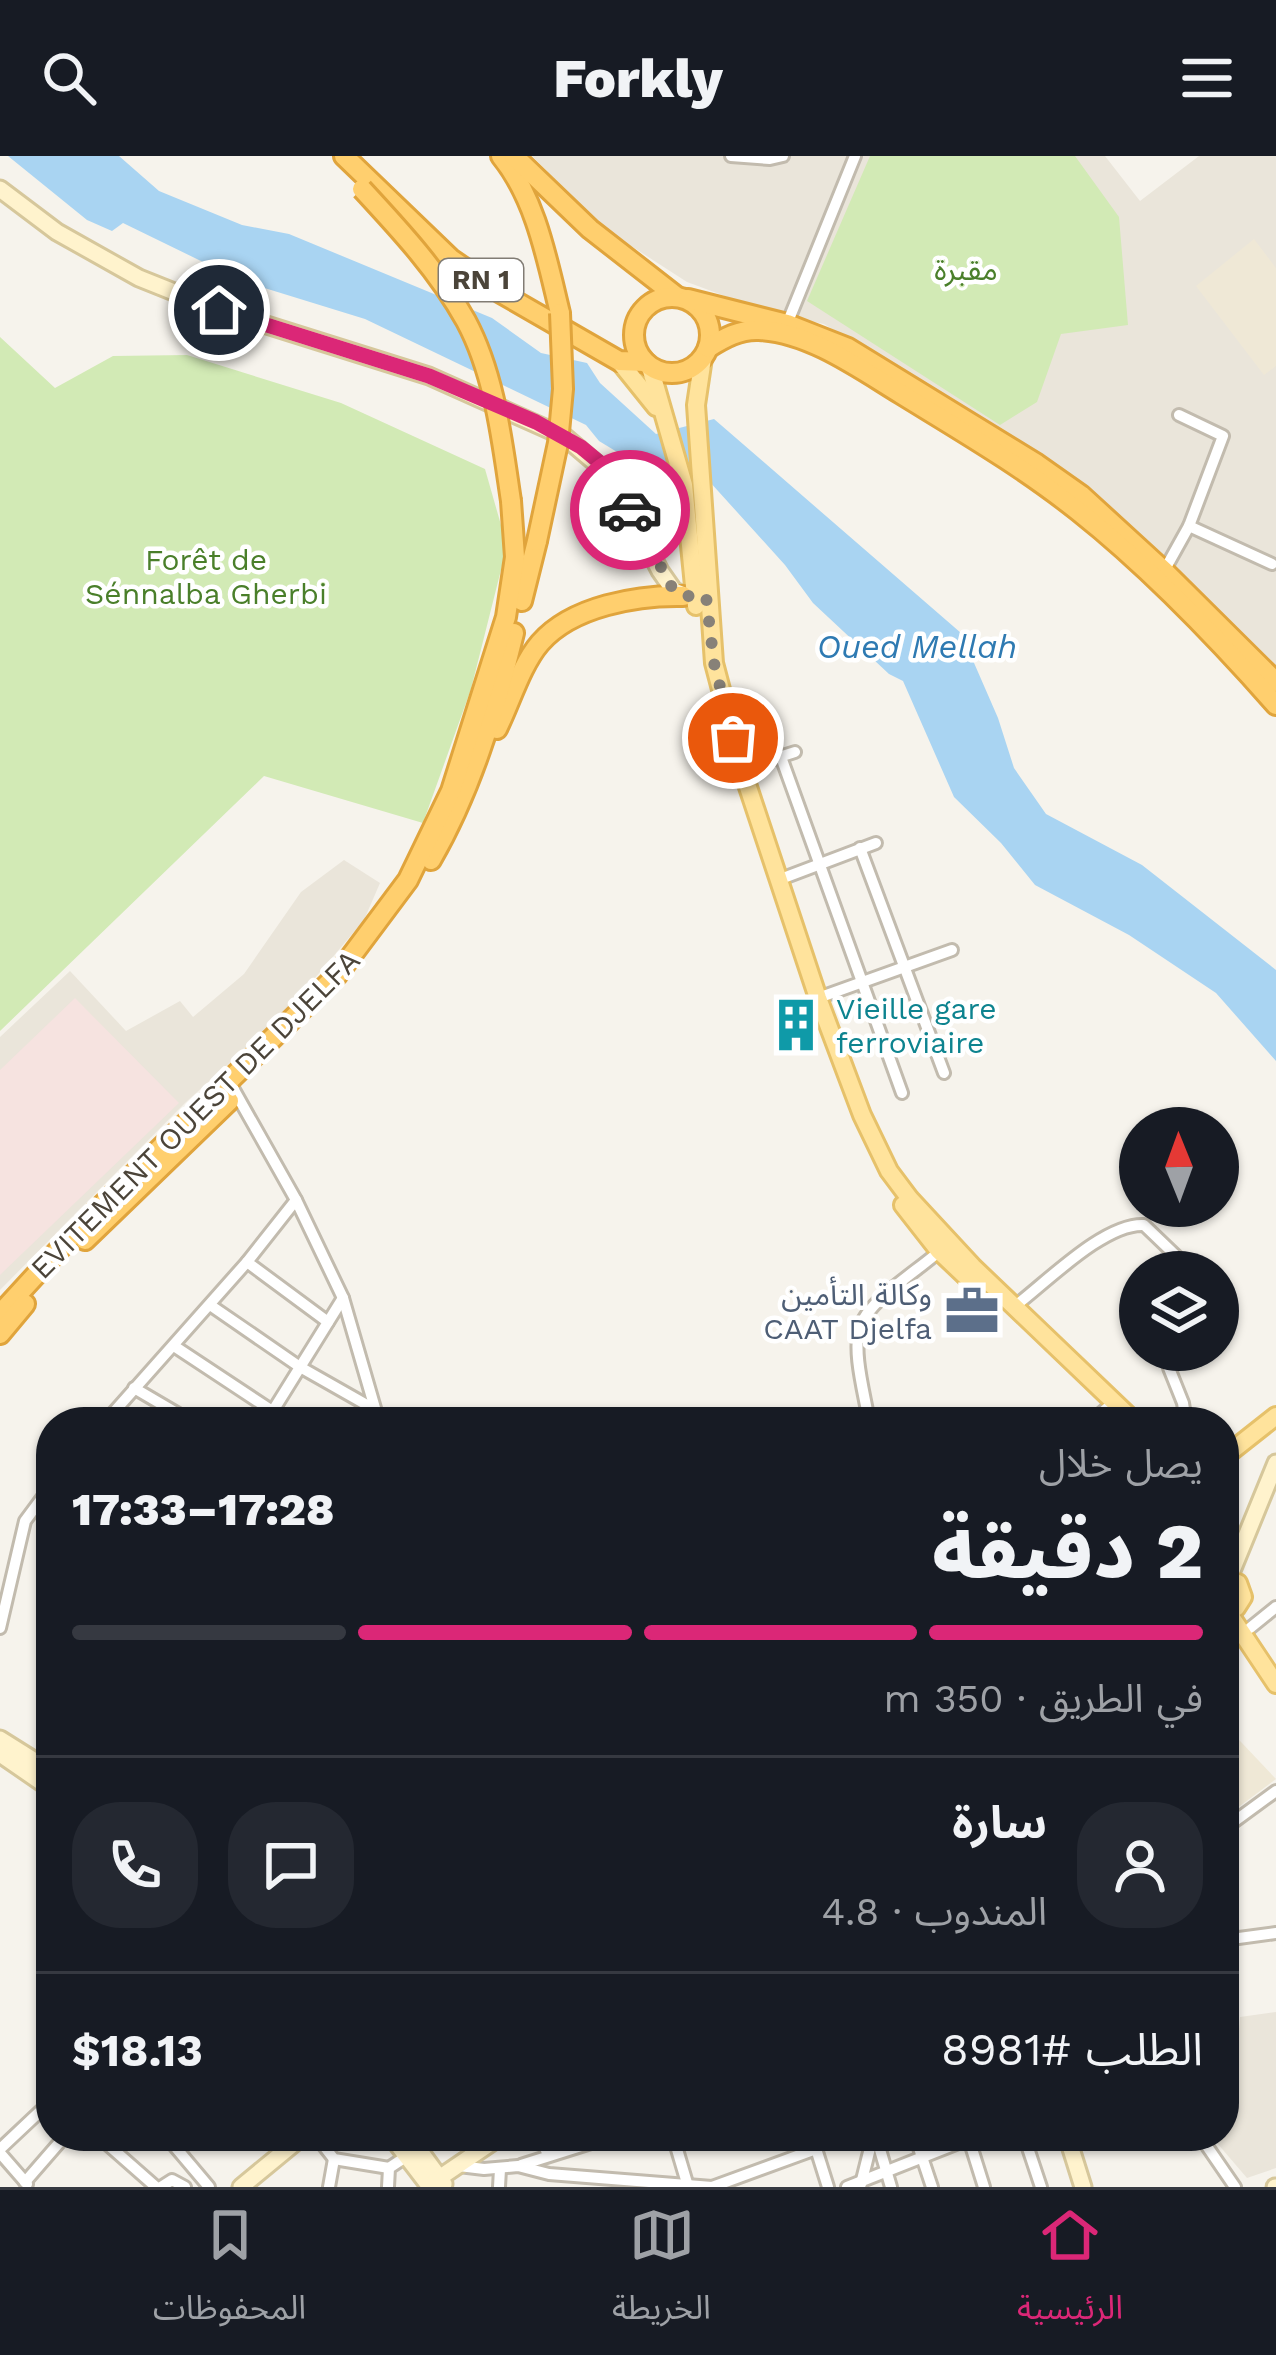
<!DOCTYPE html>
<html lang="ar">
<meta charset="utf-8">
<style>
:root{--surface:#171b24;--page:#242831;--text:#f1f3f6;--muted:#9ea1a6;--line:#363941;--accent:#db2777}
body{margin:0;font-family:"Work Sans","Noto Sans Arabic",sans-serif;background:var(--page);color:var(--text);direction:rtl;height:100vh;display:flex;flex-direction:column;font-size:45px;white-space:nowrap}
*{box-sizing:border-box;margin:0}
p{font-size:39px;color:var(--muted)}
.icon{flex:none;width:66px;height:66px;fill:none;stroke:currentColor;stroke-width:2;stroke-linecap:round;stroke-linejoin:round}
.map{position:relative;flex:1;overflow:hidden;direction:ltr}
.panel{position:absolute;left:36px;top:1251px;width:1203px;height:744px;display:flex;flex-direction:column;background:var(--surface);border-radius:48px;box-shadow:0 3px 9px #0004;direction:rtl}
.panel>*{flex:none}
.needle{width:78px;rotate:359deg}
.controls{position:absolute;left:1119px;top:951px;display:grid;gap:24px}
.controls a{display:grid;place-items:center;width:120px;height:120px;border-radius:50%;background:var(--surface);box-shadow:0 3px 9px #0004;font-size:60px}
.pin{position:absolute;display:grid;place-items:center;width:102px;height:102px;color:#fff;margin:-51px;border:6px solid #fff;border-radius:50%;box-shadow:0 3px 12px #0007}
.courier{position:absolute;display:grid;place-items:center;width:120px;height:120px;margin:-60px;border:9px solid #db2777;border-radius:50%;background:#fff;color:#222;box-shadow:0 3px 15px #0007}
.head em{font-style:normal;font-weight:800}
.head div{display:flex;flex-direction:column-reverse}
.head{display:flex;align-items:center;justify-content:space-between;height:204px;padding:0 36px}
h1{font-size:78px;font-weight:800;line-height:90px}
.bar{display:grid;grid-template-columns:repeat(4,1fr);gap:18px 12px;align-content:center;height:144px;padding:0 36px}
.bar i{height:15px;border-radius:9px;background:var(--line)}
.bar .on{background:var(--accent)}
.bar p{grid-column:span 4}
.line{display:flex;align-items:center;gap:30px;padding:0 36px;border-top:3px solid var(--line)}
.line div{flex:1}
.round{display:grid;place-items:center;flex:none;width:126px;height:126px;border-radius:48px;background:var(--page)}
header{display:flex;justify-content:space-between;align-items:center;height:156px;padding:0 36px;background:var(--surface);font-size:54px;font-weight:800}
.tabs{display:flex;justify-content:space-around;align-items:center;height:168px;border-top:3px solid var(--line);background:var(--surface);font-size:33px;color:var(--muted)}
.tabs a{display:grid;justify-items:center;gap:6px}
.tabs .on{color:var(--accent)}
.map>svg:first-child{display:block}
.residential{fill:#eae5da}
.education{fill:#efe8d6}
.medical{fill:#f6e3e0}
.green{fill:#d2eab5}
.water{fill:#a9d4f2}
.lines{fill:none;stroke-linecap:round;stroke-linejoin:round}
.street-casing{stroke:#c2bbae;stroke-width:16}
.secondary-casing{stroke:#d6c79b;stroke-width:21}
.primary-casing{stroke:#e6c16a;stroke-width:22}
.highway-casing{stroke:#e0a43c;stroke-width:24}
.street{stroke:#fff;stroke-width:10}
.secondary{stroke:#fff3cd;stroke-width:15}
.primary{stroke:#ffe39c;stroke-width:16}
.highway{stroke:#ffcf6e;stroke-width:18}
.highway-bridge-casing{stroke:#e0a43c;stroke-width:24;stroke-linecap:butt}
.highway-bridge{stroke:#ffcf6e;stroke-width:18}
.done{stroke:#878178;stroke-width:12;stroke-dasharray:0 21.6}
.route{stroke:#db2777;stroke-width:15}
.labels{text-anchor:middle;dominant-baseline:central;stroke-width:9;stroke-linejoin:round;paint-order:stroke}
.shield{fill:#fff;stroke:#817c74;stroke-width:3}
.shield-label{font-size:27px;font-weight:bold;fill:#4b4439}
.park-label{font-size:30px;fill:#4a7f2a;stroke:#fff}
.culture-label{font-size:30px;fill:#0d838f;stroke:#fff;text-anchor:start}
.street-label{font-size:30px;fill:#4b4439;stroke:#fff}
.service-label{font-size:30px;fill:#4e5e75;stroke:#fff;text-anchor:end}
.water-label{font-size:33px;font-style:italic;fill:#2e7ab2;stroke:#fff}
</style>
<header><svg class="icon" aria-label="menu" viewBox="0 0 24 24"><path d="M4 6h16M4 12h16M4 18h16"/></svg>Forkly<svg class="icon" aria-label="search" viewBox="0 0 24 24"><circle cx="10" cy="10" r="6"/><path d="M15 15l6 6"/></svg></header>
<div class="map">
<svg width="1276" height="2031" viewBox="0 0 1276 2031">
<rect width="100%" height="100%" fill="#f6f3ec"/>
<!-- residential -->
<g class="residential">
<path d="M532,0H1105L1140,45L1199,0H1276V517L1060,314L824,168L771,157L687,126L608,75Z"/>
<path d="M344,704L380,727L364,764L287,855L185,947L0,1134V881L70,815L126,875L180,845L193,861L244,818L301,736Z"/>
<path d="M1276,1856V2012L1247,2022L1211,1980H1224V1906L1237,1897L1240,1861Z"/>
</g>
<!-- education -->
<g class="education">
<path d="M1254,83L1276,112V210L1264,219L1196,130Z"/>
<path d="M1224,1568L1276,1623L1224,1662Z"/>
</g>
<!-- medical -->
<path class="medical" d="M75,842L179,947L0,1119V914Z"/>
<!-- green -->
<g class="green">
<path d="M870,0H1075L1119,61L1128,169L1061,178L1037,246L1000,269L807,145Z"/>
<path d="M0,181L55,232L113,200L187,199L341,247L485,313L507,390L471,533L423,667L264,620L0,875Z"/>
</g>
<!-- water -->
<path class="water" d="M8,0H119L159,35L242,69L289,78L492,162L541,197L587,207L600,227L656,278L714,263L961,477L998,562L1014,612L1046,658L1142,709L1276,814V905L1216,837L1129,779L1035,729L1001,687L954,641L903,525L889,518L813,447L785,409L709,325L656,324L634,315L622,299L599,285L586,269L365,163L242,125L123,67L112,75L87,64Z"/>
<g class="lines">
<defs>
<g id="street">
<path d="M731,0L770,3L783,0"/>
<path d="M787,168L855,0"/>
<path d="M1189,370L1272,408"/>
<path d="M1164,415L1189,370L1223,280L1179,259"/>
<path d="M781,601L902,937"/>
<path d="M742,613L795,596"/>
<path d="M860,692L944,917"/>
<path d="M778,724L876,687"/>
<path d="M818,842L952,794"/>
<path d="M230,927L296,1044L343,1142L379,1266"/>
<path d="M247,1106L328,1166"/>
<path d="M210,1149L300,1211L374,1253"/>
<path d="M1015,1150C1047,1126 1104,1067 1144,1069L1193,1116"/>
<path d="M174,1190L289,1266"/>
<path d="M1178,1194L1169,1212L1183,1247L1186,1266"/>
<path d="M134,1232L192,1266"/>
<path d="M105,1266L247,1106L296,1044"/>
<path d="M266,1266L343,1142"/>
<path d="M869,1266C865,1239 852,1197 860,1171C869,1143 921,1113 943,1092"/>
<path d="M1091,1266L1107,1252"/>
<path d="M0,1472L25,1365L51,1330"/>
<path d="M1250,1472L1276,1451"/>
<path d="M1224,1673L1276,1635"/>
<path d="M1224,1784L1276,1777"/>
<path d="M98,1980L156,2031"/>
<path d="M166,1980L209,2031"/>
<path d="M316,1980L334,2003L389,2012"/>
<path d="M540,1980L548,1999"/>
<path d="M673,1980L687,2027"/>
<path d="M812,1980L828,2031"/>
<path d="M876,1980L891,2031"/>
<path d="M915,1980L932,2031"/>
<path d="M968,1980L984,2031"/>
<path d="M1024,1980L1041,2031"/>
<path d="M1200,1980L1235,2031"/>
<path d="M1071,1991L1089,1980"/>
<path d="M0,1993L51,1945"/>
<path d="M0,1997L27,2028"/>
<path d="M521,2009L613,1980"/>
<path d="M459,2010L484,2013L518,2010L549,2018L712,2031"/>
<path d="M25,2026L65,1980"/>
<path d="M861,2028L873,1980"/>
<path d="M161,2031L172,2024L185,2031"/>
<path d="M329,2031L334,2003"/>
<path d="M388,2031L389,2012L407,2000"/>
<path d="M499,2031L500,2013"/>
<path d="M712,2031L816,1993"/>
<path d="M847,2031L976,1980"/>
</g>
<g id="secondary">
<path d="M0,33L57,76L139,122L219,154L429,220L565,281L612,321L660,415L674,435L686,440"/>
<path d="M1229,1422L1276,1307"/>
<path d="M0,1583L51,1615"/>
<path d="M0,1598L51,1633"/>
<path d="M391,1980L430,2031"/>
<path d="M409,1980L444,2028"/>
<path d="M1067,1980L1083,2031"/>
<path d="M429,2029L501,1980"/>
<path d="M241,2031L303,1980"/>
<path d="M1275,2031H1276"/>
</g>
<g id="primary">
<path d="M703,202L696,249L714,507L742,613L818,842L862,959L889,1015L910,1043L973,1111L1135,1266"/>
<path d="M619,205L656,251"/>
<path d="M650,211L684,329L696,450"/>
<path d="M903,1049L939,1095L978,1132"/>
<path d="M1224,1301L1276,1260"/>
<path d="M1224,1422L1238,1427L1243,1441L1236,1452L1224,1455"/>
<path d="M1228,1456L1276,1528"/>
</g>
<g id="highway">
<path d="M344,0L451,103L501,137L619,205L645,206"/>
<path d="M501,0C536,43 547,104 560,157"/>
<path d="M514,0L590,73L676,140"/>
<circle cx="672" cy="179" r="38"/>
<path d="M688,143L787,168L848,192L1037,308L1081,339L1164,415L1276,526"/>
<path d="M708,192C724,182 740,173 759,174C809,176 860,213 901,238C961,275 1023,311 1078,355C1150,412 1216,481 1276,549"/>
<path d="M522,445L537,385"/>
<path d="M497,573C510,547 521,509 540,487C572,450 638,439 683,440"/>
<path d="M431,704C471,635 495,555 514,477"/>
<path d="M85,1084L229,945"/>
<path d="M0,1158L78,1073L337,819L408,724L451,635L506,461L515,401L511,345"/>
<path d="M0,1178L25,1148"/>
</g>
</defs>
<!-- street casing -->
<use href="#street" class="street-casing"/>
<!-- secondary casing -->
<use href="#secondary" class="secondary-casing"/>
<!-- primary casing -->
<use href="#primary" class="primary-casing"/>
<!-- highway casing -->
<use href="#highway" class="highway-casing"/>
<!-- street -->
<use href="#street" class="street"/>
<!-- secondary -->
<use href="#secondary" class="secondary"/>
<!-- primary -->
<use href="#primary" class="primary"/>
<!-- highway -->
<use href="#highway" class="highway"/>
<defs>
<g id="highway-bridge">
<path d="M362,33C400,74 438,115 466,165C495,219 502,285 511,345"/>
<path d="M537,385L558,287L563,233L560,157"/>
</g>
</defs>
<!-- highway-bridge casing -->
<use href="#highway-bridge" class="highway-bridge-casing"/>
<!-- highway-bridge -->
<use href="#highway-bridge" class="highway-bridge"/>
</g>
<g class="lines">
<!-- done -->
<path class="done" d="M630,354L674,435L683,440H706L714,507L733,582"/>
<!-- route -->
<path class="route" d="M219,154L429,220L536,266L581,291L604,310L630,354"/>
</g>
<!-- icons -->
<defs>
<symbol id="building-bare" viewBox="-9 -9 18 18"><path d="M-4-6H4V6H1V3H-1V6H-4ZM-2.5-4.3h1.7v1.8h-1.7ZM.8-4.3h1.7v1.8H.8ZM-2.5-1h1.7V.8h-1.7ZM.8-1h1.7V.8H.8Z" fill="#0f9aa8" stroke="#fff" stroke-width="2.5" paint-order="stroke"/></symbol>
<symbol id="office-bare" viewBox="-9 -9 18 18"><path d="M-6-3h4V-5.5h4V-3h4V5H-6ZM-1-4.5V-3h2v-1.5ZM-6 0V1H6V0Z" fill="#5c6f8a" stroke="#fff" stroke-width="2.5" paint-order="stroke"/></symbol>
</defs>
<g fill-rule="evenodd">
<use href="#building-bare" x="758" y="831" width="76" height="76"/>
<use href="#office-bare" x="934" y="1117" width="76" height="76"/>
</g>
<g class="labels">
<!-- shield labels -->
<rect class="shield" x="439" y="103" width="84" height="42" rx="9"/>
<g class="shield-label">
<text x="481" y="124">RN 1</text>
</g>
<!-- park labels -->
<g class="park-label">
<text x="966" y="113">مقبرة</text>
<text x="206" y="403">Forêt de<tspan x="206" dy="34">Sénnalba Gherbi</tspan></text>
</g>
<!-- culture labels -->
<g class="culture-label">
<text x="836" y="852">Vieille gare<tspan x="836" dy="34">ferroviaire</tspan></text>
</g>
<!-- street labels -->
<g class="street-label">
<text transform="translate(195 958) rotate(-45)">EVITEMENT OUEST DE DJELFA</text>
</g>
<!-- service labels -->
<g class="service-label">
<text x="932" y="1138">وكالة التأمين<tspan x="932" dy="34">CAAT Djelfa</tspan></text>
</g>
<!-- water labels -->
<g class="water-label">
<text x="917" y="490">Oued Mellah</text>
</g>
</g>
</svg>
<div class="controls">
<a><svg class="needle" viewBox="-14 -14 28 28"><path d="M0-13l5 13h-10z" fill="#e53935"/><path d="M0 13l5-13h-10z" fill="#9ea1a6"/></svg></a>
<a><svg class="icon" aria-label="layers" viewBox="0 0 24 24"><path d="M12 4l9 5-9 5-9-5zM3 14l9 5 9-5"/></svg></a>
</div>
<div class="pin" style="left:733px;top:582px;background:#ea580c"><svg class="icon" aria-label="bag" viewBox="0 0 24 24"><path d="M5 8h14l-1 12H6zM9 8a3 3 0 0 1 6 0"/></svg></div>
<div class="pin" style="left:219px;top:154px;background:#1f2937"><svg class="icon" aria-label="home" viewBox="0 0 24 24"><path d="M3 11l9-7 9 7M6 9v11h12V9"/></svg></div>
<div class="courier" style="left:630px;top:354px"><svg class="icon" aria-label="car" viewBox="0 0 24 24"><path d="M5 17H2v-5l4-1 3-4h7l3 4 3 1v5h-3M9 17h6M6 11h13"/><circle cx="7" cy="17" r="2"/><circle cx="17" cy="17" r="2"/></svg></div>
<section class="panel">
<div class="head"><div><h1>2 دقيقة</h1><p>يصل خلال</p></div><em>17:28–17:33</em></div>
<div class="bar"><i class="on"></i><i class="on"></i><i class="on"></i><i></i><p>في الطريق · 350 m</p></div>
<div class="line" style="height:216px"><a class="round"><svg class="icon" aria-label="person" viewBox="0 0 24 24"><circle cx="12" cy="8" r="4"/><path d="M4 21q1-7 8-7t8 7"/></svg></a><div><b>سارة</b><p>المندوب · 4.8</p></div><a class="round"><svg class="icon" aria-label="chat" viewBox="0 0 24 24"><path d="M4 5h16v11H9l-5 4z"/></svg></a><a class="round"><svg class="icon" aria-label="phone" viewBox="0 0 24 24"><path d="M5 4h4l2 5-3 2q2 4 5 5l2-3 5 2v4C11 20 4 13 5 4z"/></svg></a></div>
<div class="line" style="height:156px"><div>الطلب #8981</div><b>$18.13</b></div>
</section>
</div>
<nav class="tabs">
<a class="on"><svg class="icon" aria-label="home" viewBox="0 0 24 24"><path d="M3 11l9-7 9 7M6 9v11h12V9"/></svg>الرئيسية</a>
<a><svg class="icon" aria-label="map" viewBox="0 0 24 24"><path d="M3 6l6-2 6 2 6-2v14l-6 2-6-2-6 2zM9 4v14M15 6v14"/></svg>الخريطة</a>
<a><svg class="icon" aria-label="saved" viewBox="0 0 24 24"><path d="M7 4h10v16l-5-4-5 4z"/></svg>المحفوظات</a>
</nav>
